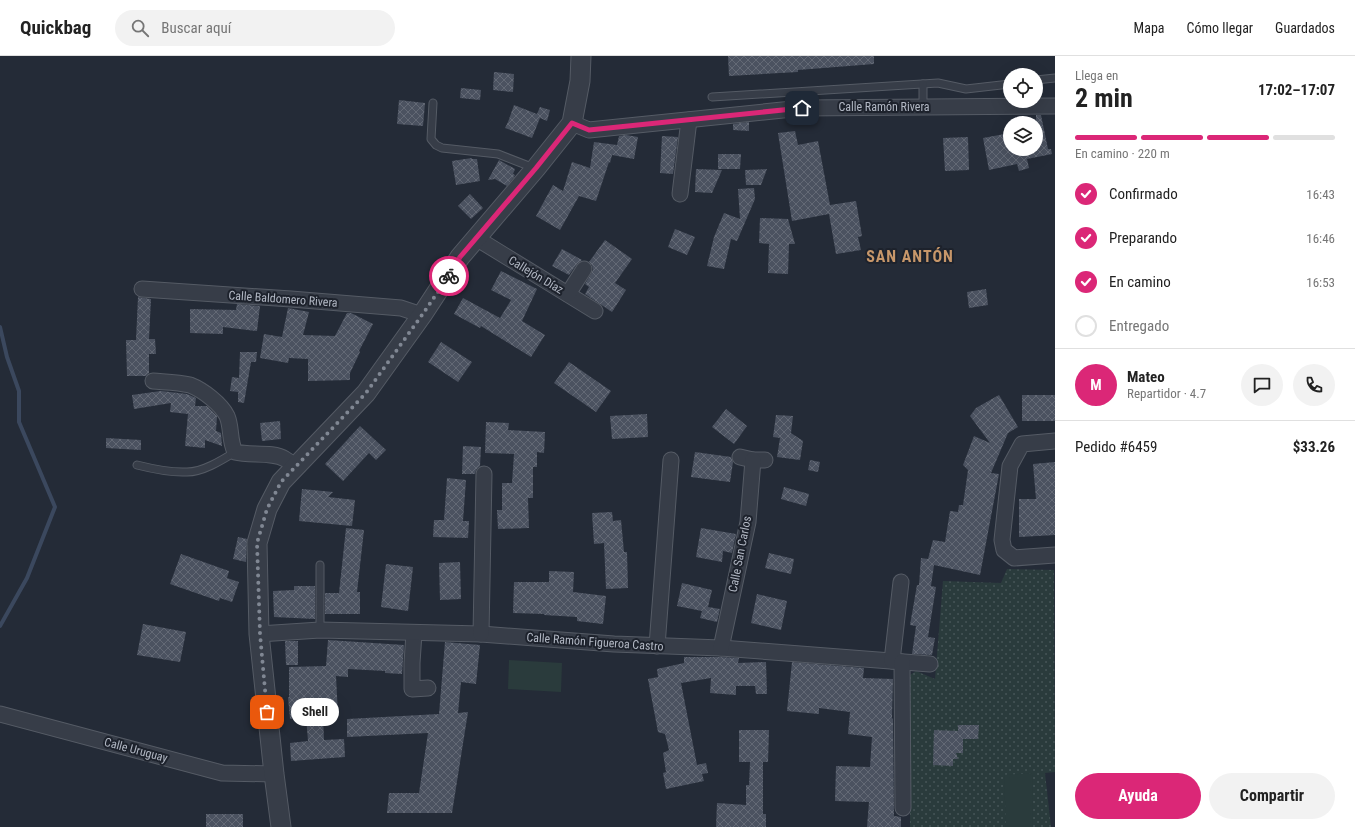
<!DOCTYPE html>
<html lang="es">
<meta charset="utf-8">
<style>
:root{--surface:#fff;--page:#f2f2f2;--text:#222;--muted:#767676;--line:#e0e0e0;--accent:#db2777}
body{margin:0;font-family:"Roboto Condensed",sans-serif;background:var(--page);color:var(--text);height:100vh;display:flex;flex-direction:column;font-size:15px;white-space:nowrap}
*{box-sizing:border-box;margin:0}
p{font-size:13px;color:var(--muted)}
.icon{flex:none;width:22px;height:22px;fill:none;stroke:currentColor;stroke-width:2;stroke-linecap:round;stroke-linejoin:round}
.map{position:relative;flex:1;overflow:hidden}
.sheet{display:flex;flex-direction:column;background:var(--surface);width:300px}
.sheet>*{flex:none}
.fabs{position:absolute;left:1003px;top:12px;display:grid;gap:8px}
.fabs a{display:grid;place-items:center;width:40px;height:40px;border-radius:50%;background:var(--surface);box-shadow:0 4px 16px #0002;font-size:20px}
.pin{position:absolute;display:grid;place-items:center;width:34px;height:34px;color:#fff;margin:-17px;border-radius:8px;box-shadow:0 2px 6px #0006}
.courier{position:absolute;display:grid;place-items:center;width:40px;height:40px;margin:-20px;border:3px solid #db2777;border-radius:50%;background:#fff;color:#222;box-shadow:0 1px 5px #0007}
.bubble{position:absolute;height:28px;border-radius:14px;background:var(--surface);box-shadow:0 4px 16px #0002;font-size:13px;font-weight:700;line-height:28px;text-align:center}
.headline em{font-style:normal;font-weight:700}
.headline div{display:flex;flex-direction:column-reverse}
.headline{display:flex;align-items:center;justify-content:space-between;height:68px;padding:0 20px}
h1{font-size:26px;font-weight:700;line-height:30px}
.bar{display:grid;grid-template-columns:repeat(4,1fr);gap:6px 4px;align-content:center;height:48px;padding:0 20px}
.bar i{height:5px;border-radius:3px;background:var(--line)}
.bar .current{background:var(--accent)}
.bar p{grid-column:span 4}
.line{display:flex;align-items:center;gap:10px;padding:0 20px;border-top:1px solid var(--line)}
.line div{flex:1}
.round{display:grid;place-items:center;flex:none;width:42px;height:42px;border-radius:21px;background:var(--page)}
ol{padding:0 20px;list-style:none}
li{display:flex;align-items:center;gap:12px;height:44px}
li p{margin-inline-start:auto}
li .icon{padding:4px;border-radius:50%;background:var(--accent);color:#fff;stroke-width:4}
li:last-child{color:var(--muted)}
li i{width:22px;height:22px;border:2px solid var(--line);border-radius:50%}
.cta{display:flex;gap:8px;margin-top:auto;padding:8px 20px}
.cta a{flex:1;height:46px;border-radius:24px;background:var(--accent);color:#fff;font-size:16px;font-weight:700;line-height:46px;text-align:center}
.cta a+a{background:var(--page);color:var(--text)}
header{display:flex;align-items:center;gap:24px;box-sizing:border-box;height:56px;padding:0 20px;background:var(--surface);border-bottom:1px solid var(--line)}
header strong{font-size:19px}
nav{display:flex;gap:22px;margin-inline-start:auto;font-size:14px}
.search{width:280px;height:36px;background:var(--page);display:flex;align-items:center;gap:10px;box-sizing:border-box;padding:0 14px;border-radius:22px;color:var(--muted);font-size:15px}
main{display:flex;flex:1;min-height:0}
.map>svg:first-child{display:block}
.grass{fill:url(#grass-dots)}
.garden{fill:#2a3b3c}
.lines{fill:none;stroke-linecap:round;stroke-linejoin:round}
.stream{stroke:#3b485e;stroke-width:4}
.building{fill:url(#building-cross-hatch)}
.service-casing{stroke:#555b65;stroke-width:9}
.minor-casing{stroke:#555b65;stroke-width:17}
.tertiary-casing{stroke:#555b65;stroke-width:21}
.service{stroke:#373d48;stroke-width:7}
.minor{stroke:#373d48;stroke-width:15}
.tertiary{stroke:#373d48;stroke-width:19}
.done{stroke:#808793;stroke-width:4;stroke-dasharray:0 7.2}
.route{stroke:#db2777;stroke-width:5}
.labels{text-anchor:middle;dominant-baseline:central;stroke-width:4;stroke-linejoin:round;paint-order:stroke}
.street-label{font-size:12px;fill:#b2b8c4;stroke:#1d222c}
.district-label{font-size:16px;font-weight:bold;letter-spacing:1px;fill:#c7976a;stroke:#1d222c}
</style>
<header>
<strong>Quickbag</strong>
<div class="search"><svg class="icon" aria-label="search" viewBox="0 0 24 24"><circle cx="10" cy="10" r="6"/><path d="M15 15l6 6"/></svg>Buscar aquí</div>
<nav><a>Mapa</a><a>Cómo llegar</a><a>Guardados</a></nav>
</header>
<main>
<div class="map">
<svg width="1055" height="771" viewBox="0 0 1055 771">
<defs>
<pattern id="grass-dots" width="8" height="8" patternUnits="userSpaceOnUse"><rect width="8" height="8" fill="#2a3b3c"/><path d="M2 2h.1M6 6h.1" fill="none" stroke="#465557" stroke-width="1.8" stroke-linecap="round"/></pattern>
<pattern id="building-cross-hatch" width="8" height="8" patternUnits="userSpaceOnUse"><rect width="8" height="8" fill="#4b5260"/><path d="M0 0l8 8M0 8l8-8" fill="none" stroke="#636975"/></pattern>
</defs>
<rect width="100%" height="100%" fill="#242b37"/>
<!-- grass -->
<path class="grass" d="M1007,513L1054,514L1055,716L1045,717L1051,771H910V619L916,615L935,623L943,525L1001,527Z"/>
<!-- garden -->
<g class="garden">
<path d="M509,604L562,607L561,636L508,633Z"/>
<path d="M1032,717L1033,771H1006L1004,719Z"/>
</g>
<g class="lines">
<!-- stream -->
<path class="stream" d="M0,271L7,301L19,335V366L55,451L27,522L0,570"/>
</g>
<!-- building -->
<g class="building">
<path d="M728,0H874V8L798,14V16L729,20Z"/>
<path d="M494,16L514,18L513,36L493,34Z"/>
<path d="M461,32L481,34L480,44L460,42Z"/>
<path d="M399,44L425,47L423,70L397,68Z"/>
<path d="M514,49L537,58L540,51L550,54L547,65L540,62L532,82L505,72L508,66Z"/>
<path d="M1036,59H1041L1048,93H1051L1052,98L1027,103L1029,112L1019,115L1017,108L989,114L983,82L1010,77V93H1036Z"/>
<path d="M749,66V75L733,74V68Z"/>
<path d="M795,75L798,89L818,85L830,149L856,145L862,180L858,181L861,194L836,198L829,158L792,165L778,77Z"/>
<path d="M626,79L638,81L634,103L612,99L610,107L609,106L596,145L579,140L560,174L536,160L553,129L563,135L572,106L590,112L594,86L617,89L619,80Z"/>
<path d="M662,80L678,81L673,118L660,117Z"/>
<path d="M968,81L969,114L945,115L943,82Z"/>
<path d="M718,98H741L740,113H718Z"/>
<path d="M472,102V103H477L480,125L456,129L452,105Z"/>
<path d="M499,104L515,113L513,118L515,119L514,121L507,130L495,123L488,124Z"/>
<path d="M696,113L722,114L712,137L695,136Z"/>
<path d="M767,113L761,129H746L745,114Z"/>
<path d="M754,132L755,143L737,185L731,183L724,213L707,210L714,181L724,157L740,163L738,133Z"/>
<path d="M470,138L483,152L471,163L458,150Z"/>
<path d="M760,162L788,163L795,188H789L788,218L768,217L769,188L759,187Z"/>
<path d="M675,173L695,181L687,199L668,191Z"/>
<path d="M605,184L632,203L615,227L626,234L612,256L585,238L589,231L585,228L593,214L592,209L589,206Z"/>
<path d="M562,193L582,204L577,208L569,219L552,210Z"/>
<path d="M501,215L537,233L522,265L545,279L531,301L481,270L480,272L454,258L463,242L500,262L511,244L491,234Z"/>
<path d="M986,233L988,249L969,252L967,236Z"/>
<path d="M138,241L151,243L149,283H155L156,298H149V317L146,320H127L126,284H136Z"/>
<path d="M237,248L260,250L257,275L223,271V278L190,277V253L236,254Z"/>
<path d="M288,252L309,256L303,279L335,280L347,257H351L373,268L359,295L360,296L350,317V324L308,325V303L289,302L288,307L260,302L264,278L282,281Z"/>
<path d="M441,286L472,306L458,326L428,306Z"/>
<path d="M240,296H257L256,306H251L244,347L238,346V336L230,335L232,321L239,322Z"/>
<path d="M569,306L611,335L596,356L554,327Z"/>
<path d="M161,335L187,338L196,342L195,350H207L217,360L216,375L221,377L222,390L205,384V392L185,390L188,358L170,356L171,347L134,353L132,339Z"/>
<path d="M999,339L1018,371L1008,377L991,417L999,418L980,519L934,509L931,530L936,531L928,581L935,582L932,599L912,598L916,570L910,569L917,529H919L921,502L928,503L933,484L945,486L950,455L958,456L959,449H963L968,414L963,409L974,380L990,387L970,360L976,352Z"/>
<rect x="1022" y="339" width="33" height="26"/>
<path d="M726,353L747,370L734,388L712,371Z"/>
<path d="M647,358L648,381L612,383L610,360Z"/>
<path d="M776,359L793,360L791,377L803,385L800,404L777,401L780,382L773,381Z"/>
<path d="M280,365L281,383L262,385L260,367Z"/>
<path d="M486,366L509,367L508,374L545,376L544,397L537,396V411H533V442H528L529,472L498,473L497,454H502V427H512L514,398L485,397Z"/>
<path d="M360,370L386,394L376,404L369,397L343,425L325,408Z"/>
<path d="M106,382L141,384V394L106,392Z"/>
<path d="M463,390L481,391L480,410L476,414L475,418H462Z"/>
<path d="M695,396L731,401L733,406L730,426L691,421Z"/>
<path d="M810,404L820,406L818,416L808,414Z"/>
<path d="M1055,406V479L1019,481V443H1036L1033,408Z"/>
<path d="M447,422L466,424L463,465H469L468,482L433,481L434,464H444Z"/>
<path d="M784,431L809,438L806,450L781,443Z"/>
<path d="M302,433L333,436L328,441L355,444L352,470L299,465Z"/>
<path d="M612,456L613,465L621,464L624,496H627L628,532L606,533L604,487L594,488L592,457Z"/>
<path d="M346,472L364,474L357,536H360V558H325V537H339Z"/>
<path d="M701,472L736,478L732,497L723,495L722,506L696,501Z"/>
<path d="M238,481L247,483L246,506L233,503Z"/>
<path d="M769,497L794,503L791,518L765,512Z"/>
<path d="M181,498L229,515L227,522L239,526L232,546L220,542L219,545L170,528Z"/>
<path d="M460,506L461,543L440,544L439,507Z"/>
<path d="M386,508L413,511L408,555L381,551Z"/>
<path d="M549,515L574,516L573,536L606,540L603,568L577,565V561L544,559V558L513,557L514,526H549Z"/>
<path d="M682,527L712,534L708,551L720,553L717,566L700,562L702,555L677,550Z"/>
<path d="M294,530H315V563L274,561L273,535L294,534Z"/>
<path d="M757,538L787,545L781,574L751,567Z"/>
<path d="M143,568L186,576L180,606L137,599Z"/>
<path d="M328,584L404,589L402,618L385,617V615L348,613V621L336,620L338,659L323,660L324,684L344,683L345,701L291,705L290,687L308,685L306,661L290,663L288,641H289V611L326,610Z"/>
<path d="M285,585H298V609H286Z"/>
<path d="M445,586L480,589L476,628L461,626L458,657L468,656L452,757H387L389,737H419L428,677L347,681V663L439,658Z"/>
<path d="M684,601H720L739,602L738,607L766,606L767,638H756L755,630H736V639L710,637L711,622L681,627L697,709L706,707L708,717L702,718L704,725L666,733L663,717L666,716L663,697L669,694L665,678L658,676L648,623L658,621L657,613L684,607Z"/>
<path d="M792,606L864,612L863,622L893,623L892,662L893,663L894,760L901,761V771H867L869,746L835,745L836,710L870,711L872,681L848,678L850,656L819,652V658L787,655Z"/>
<path d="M958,669H979L978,683H963V697H956L958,703H953V710L933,709L934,674L958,675Z"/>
<path d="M739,674H769L768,706H763V758H766V771H716L717,747L746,749V729H749L750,706H739Z"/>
<rect x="206" y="758" width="37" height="13"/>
</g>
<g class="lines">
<defs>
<g id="service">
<path d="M1036,24L1055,22"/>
<path d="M712,41L938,27L966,33L1010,28"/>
<path d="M433,47L431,83L436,89L442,92L498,98L534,112"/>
<path d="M923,51V28"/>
<path d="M137,409C153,413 170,417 187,416C203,416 222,404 235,396"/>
<path d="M320,574V509"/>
</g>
<g id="minor">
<path d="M572,67L589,74L802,52L1055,50"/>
<path d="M680,138L689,64"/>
<path d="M476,182L595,255"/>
<path d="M142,233L291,243L401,252L422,259"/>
<path d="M568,238L584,213"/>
<path d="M153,325C165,326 178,326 190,329C203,334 221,348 227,360C232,372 229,384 235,396C250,400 272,395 285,403C289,405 292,409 295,411"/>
<path d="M1055,385L1022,388L1010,410L1002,484L1004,494L1014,502L1055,499"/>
<path d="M740,401L753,404H765"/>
<path d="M414,577L412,607V633L428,632"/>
<path d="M259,578L320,574L481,578L614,588L721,592L930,608"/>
<path d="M481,578L484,418"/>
<path d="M657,590L671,404"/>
<path d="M721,592L748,466L753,404"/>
<path d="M892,605L901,526"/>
<path d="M902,606L903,752"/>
<path d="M0,658L222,717L274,718"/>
</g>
<path id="tertiary" d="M281,771L274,718L259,578L257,487L267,453L281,426L366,337L422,259L460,201L536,112L572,67L580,25L581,0"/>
</defs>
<!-- service casing -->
<use href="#service" class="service-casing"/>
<!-- minor casing -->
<use href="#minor" class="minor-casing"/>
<!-- tertiary casing -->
<use href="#tertiary" class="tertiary-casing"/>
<!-- service -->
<use href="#service" class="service"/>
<!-- minor -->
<use href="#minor" class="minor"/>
<!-- tertiary -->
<use href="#tertiary" class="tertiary"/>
</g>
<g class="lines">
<!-- done -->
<path class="done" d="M267,656L260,578L257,487L267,453L281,426L366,337L422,259L449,220"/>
<!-- route -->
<path class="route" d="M449,220L460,201L536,112L572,67L589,74L802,52"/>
</g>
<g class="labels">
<!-- street labels -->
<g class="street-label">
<text x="884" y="51">Calle Ramón Rivera</text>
<text transform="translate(536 219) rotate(31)">Callejón Díaz</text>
<text transform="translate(283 243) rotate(4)">Calle Baldomero Rivera</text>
<text transform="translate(740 498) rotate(-79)">Calle San Carlos</text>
<text transform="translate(595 586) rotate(4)">Calle Ramón Figueroa Castro</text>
<text transform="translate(136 694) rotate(15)">Calle Uruguay</text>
</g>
<!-- district labels -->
<g class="district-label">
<text x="910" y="200">SAN ANTÓN</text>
</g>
</g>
</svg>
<div class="fabs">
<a><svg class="icon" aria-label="locate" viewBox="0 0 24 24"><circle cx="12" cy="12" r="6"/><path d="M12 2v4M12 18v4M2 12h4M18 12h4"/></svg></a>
<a><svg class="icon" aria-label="layers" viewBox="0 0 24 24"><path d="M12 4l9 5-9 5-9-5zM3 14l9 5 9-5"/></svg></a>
</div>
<div class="pin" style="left:267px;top:656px;background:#ea580c"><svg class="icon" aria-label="bag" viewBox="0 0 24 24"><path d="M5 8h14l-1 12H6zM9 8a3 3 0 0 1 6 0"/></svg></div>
<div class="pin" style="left:802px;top:52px;background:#1f2937"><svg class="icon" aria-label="home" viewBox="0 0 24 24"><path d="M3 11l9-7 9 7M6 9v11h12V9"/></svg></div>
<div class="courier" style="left:449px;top:220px"><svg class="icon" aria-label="bike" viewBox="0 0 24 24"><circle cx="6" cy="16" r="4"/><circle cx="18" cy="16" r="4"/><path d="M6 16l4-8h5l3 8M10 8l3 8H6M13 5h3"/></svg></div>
<div class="bubble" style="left:291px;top:642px;width:48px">Shell</div>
</div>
<section class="sheet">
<div class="headline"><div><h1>2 min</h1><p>Llega en</p></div><em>17:02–17:07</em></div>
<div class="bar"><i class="current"></i><i class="current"></i><i class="current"></i><i></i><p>En camino · 220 m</p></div>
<ol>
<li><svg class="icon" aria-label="check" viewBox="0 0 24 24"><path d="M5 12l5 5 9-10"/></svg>Confirmado<p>16:43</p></li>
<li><svg class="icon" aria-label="check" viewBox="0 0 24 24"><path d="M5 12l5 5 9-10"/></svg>Preparando<p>16:46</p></li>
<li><svg class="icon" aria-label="check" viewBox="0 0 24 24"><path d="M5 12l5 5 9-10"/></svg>En camino<p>16:53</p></li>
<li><i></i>Entregado</li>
</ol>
<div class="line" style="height:72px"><b class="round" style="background:var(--accent);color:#fff">M</b><div><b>Mateo</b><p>Repartidor · 4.7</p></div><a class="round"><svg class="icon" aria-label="chat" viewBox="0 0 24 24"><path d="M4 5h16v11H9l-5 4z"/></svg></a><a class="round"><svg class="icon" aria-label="phone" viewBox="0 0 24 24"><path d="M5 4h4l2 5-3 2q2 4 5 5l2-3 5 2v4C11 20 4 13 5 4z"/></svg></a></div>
<div class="line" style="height:52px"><div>Pedido #6459</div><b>$33.26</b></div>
<div class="cta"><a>Ayuda</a><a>Compartir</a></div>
</section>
</main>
